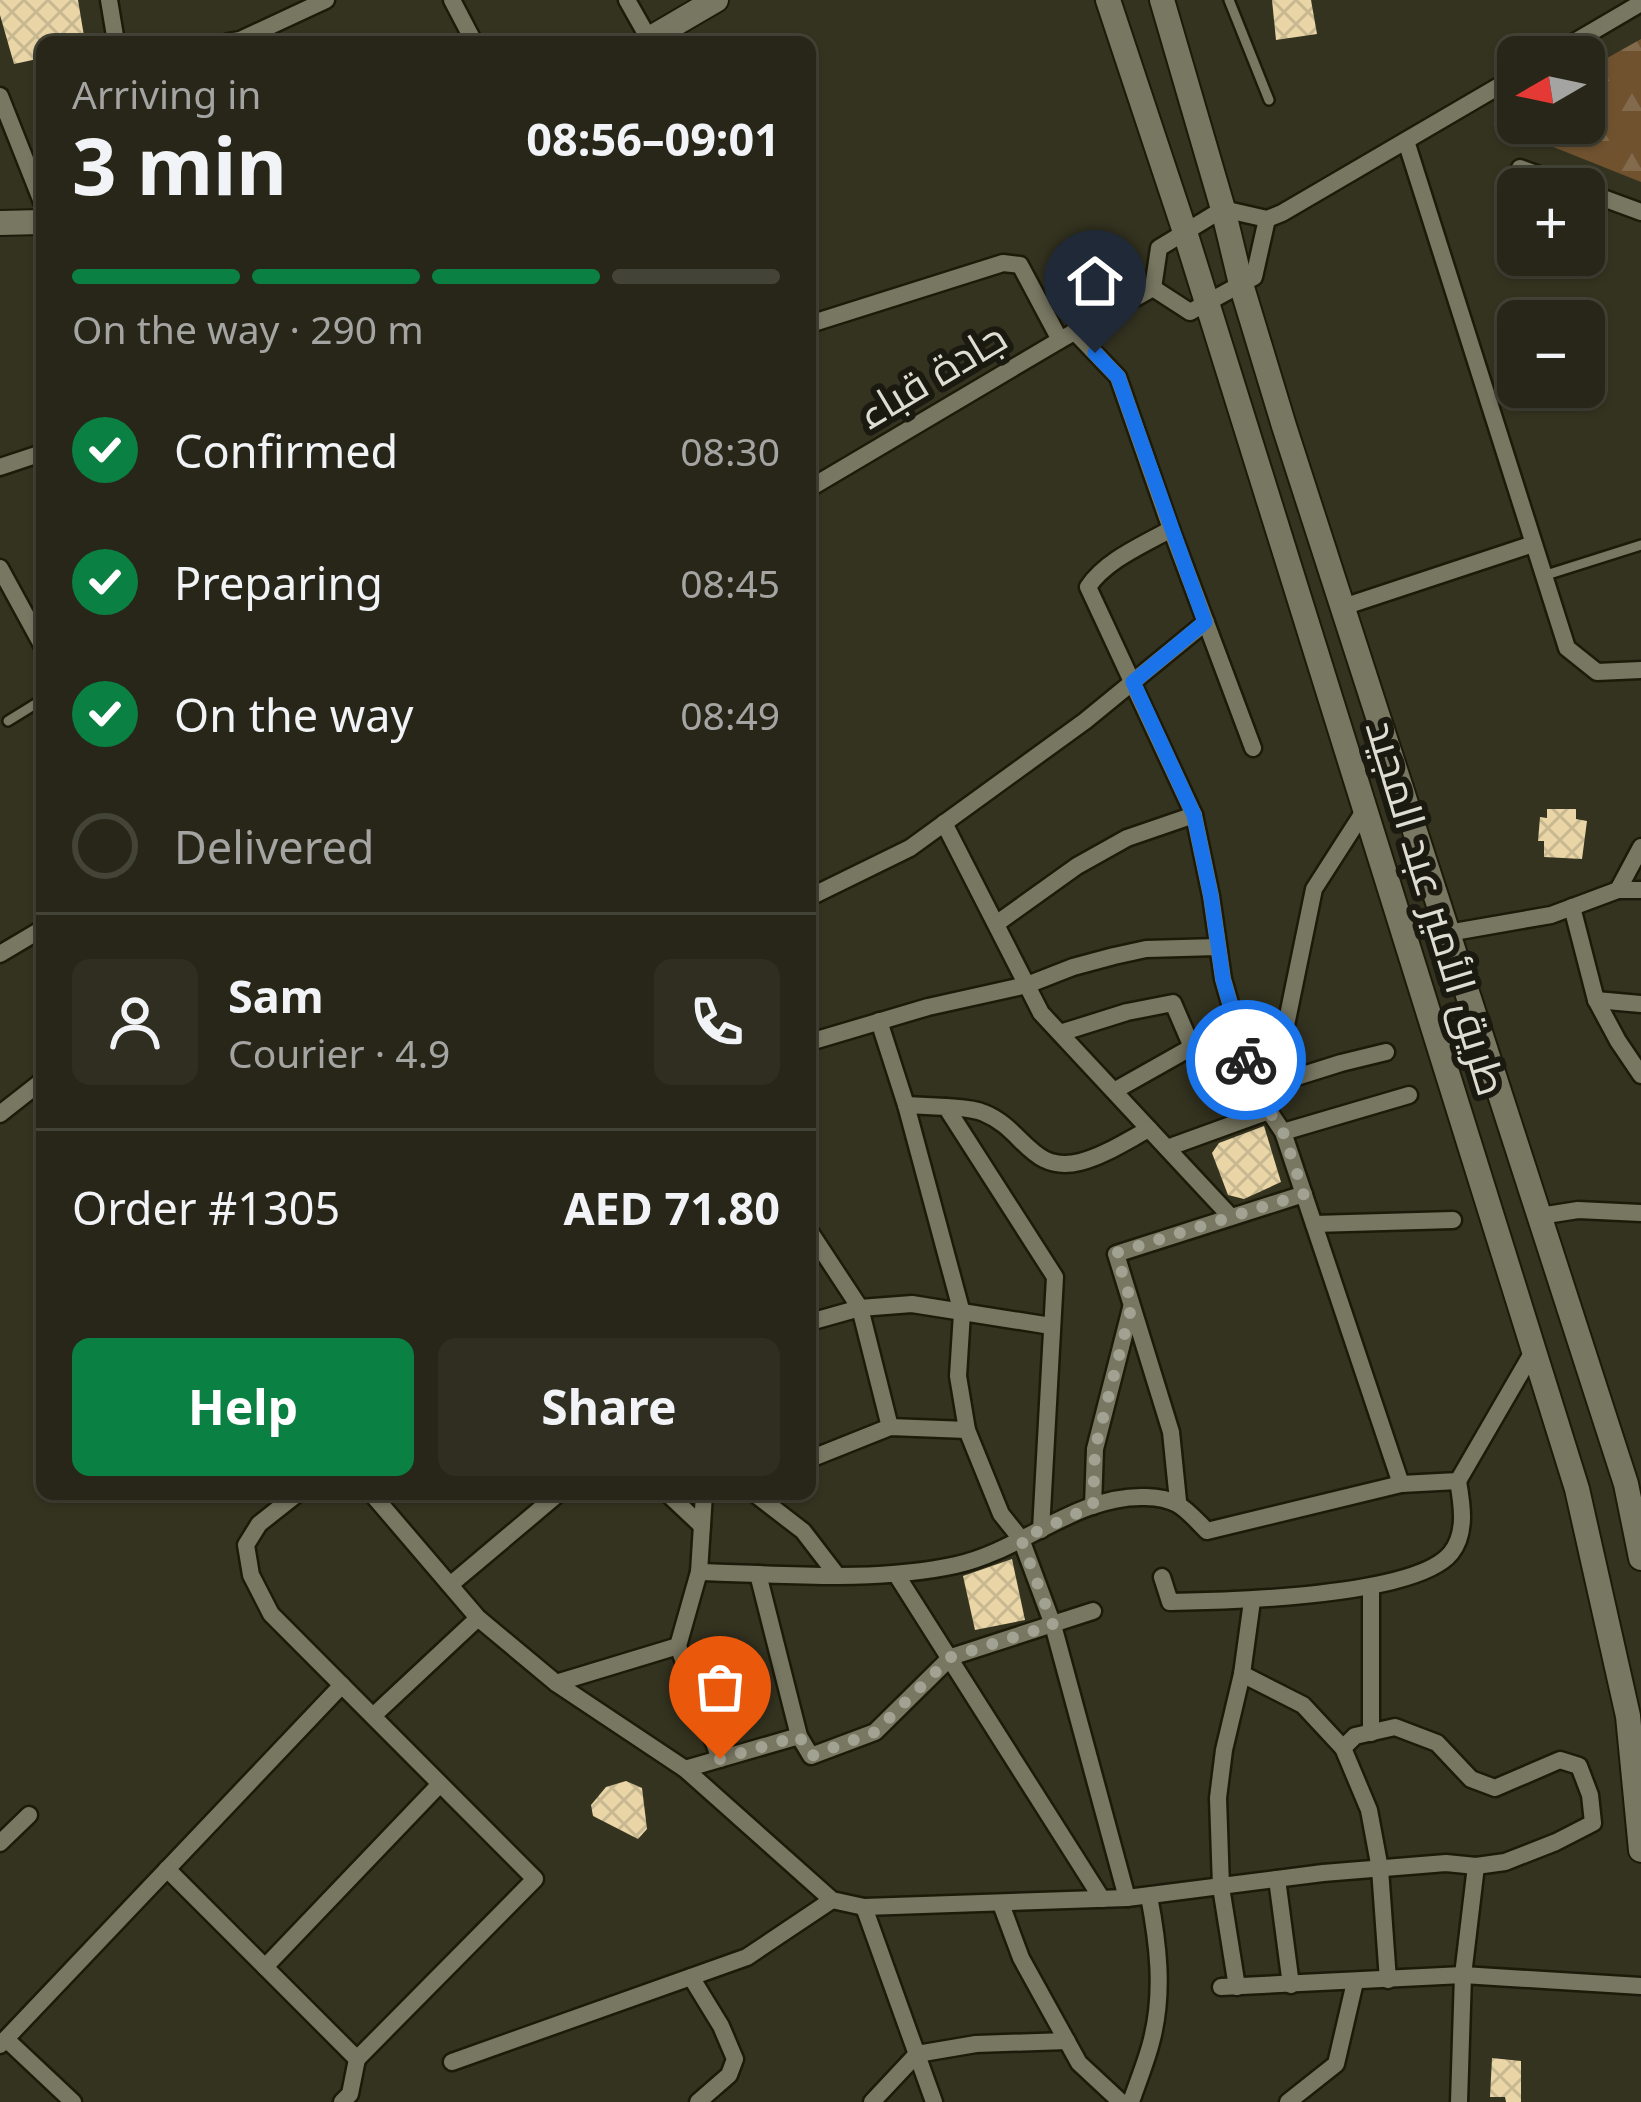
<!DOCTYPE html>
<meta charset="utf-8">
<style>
:root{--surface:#272618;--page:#2f2e21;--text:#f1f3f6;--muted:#a4a5a2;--line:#434337;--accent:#0b8043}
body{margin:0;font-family:"Noto Sans",Cairo,sans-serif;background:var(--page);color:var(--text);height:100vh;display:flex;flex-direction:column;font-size:45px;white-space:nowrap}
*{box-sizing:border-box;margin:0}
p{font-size:39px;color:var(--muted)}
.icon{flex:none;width:66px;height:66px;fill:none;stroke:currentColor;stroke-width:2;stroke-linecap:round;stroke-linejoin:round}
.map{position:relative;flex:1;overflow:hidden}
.drawer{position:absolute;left:36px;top:36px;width:780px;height:1464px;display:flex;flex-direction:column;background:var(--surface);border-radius:18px;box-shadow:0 3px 9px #0004,0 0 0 3px var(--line)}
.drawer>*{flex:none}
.needle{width:78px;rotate:261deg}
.controls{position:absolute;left:1497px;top:36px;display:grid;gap:24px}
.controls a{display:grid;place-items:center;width:108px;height:108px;border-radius:18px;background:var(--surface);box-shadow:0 3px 9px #0004,0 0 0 3px var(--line);font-size:60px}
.pin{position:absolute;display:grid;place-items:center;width:102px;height:102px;color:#fff;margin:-123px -51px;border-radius:50% 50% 50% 0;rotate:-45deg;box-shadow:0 0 12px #0007}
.pin .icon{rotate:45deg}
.courier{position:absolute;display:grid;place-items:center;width:120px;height:120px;margin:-60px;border:9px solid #1a73e8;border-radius:50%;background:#fff;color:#222;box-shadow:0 3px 15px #0007}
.headline em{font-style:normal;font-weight:700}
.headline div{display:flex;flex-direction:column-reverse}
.headline{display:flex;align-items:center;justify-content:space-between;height:204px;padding:0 36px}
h1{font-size:78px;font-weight:700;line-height:90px}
.bar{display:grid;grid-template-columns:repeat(4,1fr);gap:18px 12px;align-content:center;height:144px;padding:0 36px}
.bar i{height:15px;border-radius:9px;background:var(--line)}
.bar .selected{background:var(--accent)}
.bar p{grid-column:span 4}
.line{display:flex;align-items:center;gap:30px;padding:0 36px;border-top:3px solid var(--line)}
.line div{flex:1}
.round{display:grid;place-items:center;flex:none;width:126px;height:126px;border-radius:18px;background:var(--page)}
ol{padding:0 36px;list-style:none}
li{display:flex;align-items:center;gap:36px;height:132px}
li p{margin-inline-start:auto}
li .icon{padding:12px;border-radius:50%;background:var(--accent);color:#fff;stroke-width:4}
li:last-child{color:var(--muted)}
li i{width:66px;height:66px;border:6px solid var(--line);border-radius:50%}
.button{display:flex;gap:24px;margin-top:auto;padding:24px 36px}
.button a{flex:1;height:138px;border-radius:18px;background:var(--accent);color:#fff;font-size:48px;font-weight:700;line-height:138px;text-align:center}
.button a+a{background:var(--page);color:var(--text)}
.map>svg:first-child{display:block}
.forest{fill:url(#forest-firs)}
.building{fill:url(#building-cross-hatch)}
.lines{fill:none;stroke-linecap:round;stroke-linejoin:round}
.lane-casing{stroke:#1c1a08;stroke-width:14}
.street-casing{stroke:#1c1a08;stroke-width:21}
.secondary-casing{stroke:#1c1a08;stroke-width:28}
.lane{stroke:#787762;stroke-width:9}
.street{stroke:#787762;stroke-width:16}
.secondary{stroke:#787762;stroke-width:24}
.done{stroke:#a2a293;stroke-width:12;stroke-dasharray:0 21.6}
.route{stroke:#1a73e8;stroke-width:15}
.labels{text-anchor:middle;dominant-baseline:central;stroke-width:12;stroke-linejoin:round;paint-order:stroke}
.street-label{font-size:42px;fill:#deddd1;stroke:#1a1a11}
</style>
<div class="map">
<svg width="1641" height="2102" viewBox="0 0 1641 2102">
<defs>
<pattern id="forest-firs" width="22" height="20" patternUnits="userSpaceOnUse" patternTransform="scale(3)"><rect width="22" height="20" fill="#70522f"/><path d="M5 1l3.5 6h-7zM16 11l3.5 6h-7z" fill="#846a4c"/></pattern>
<pattern id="building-cross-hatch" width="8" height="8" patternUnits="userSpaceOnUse" patternTransform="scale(3)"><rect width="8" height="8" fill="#e9d5a6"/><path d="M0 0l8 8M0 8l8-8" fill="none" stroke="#c8b891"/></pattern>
</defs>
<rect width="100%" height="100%" fill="#343320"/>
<!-- forest -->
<path class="forest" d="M1641,39V182L1493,123L1518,109V123H1584V71Z"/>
<!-- building -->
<g class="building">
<path d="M0,0H78L85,42H42V58L14,64L0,15Z"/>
<path d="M1272,0H1311L1317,34L1276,40Z"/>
<path d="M1547,809H1576V819L1587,821L1582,859L1544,857V841H1538L1540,817L1547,818Z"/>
<path d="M1264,1126L1281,1182L1244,1199L1228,1195L1212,1153L1219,1143Z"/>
<path d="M1012,1559L1025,1620L975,1630L963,1576Z"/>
<path d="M626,1781L642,1788L647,1829L638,1839L593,1816L591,1805L606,1787Z"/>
<path d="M1492,2058L1521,2061V2102H1506L1505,2097H1490Z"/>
</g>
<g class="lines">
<defs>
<g id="lane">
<path d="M1229,0L1269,100"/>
<path d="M1543,576L1641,545"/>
<path d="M8,721L42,700"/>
</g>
<g id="street">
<path d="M109,0L116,42"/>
<path d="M452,0L474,42"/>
<path d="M627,0L649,39"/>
<path d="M228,42L240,40L326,0"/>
<path d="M1549,57L1641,3"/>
<path d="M0,96L42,202"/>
<path d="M1406,141L1567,648L1597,672L1641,670"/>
<path d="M1520,168L1578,189"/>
<path d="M1584,191L1641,212"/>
<path d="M1153,288L1159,248L1223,209L1267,219L1282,213L1518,75"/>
<path d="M1153,288L1190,312L1254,277L1267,219"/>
<path d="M810,324L1003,263L1020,265L1060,340"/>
<path d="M1074,331L1118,377L1171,529L1253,748"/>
<path d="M0,467L42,453"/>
<path d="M810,488L1060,340L1153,288"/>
<path d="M1171,529C1143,545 1106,560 1088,587L1194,815L1211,896L1223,979L1255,1090L1283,1132L1401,1484"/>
<path d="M0,568L42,645"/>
<path d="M1343,607L1533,544"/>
<path d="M944,823L1041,1013L1231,1217"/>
<path d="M1618,890L1641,847"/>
<path d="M810,897L910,848L1085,721L1206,622"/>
<path d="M1572,907L1596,1000L1618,1041L1641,1075"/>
<path d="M996,924L1077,866L1127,838L1194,815"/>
<path d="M1448,933L1551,915L1618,890H1641"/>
<path d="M0,954L42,929"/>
<path d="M1596,1000L1641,1004"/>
<path d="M879,1021L906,1105L962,1313L958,1376L967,1430L1001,1514L1021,1539L1053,1625L1127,1898"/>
<path d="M1060,1033L1127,1012L1173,1003L1192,1047L1114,1091"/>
<path d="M810,1042L928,1007L1027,985L1073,967L1114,956L1146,949L1218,947"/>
<path d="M1287,1080L1284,1035L1314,889L1366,808"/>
<path d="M1255,1090L1341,1063L1386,1052"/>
<path d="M906,1105L946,1107L1055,1277L1041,1530"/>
<path d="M946,1107C957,1108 973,1108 984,1113C1024,1129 1031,1174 1080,1162C1104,1156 1128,1140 1149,1129"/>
<path d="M0,1114L42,1081"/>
<path d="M1283,1132L1409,1095"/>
<path d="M1167,1148L1269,1111"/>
<path d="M1540,1216L1578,1210L1641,1213"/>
<path d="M1314,1224L1453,1220"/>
<path d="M810,1232L860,1308L890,1427"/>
<path d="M810,1322L860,1308L912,1304L1051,1326"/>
<path d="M810,1459L890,1427L967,1430"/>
<path d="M297,1494L259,1524L246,1545L251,1575L271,1614L535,1879L357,2059"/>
<path d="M372,1494L478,1618L556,1683L685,1769L832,1900L864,1907L1127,1898L1323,1873L1446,1863L1476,1866L1505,1862L1556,1842L1593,1823L1590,1795L1579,1766L1560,1760L1495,1788L1471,1779L1437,1743L1395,1727L1355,1736L1343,1748"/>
<path d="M668,1494L702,1526"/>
<path d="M704,1494L699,1572L678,1646L720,1759"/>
<path d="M755,1494L803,1531L836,1574"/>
<path d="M1178,1501L1171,1432L1116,1254L1304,1194"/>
<path d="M1093,1506L1095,1449L1131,1308"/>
<path d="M699,1572C784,1574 873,1583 956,1565C1021,1551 1078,1494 1146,1497C1179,1498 1185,1509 1207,1531L1401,1484L1458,1481L1534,1350"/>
<path d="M758,1574L799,1736L811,1756L875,1732L951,1657L1093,1611"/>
<path d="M896,1574L1102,1899"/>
<path d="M1162,1577L1170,1602C1226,1601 1416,1597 1451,1553C1467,1533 1462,1504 1458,1481"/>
<path d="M450,1585L558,1494"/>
<path d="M1371,1587V1733"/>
<path d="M1242,1674L1303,1705L1343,1748L1369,1810L1380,1869L1388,1980"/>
<path d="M556,1683L678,1646"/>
<path d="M373,1716L478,1618"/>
<path d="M685,1769L799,1736"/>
<path d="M0,1843L29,1815"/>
<path d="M167,1869L357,2059L350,2094L342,2102"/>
<path d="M1277,1879L1291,1985"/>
<path d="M1001,1904L1021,1958L1079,2063L1121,2102"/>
<path d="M864,1907L934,2102"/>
<path d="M265,1967L440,1784"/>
<path d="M691,1977L721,2026L735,2059L729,2075L698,2102"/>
<path d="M1221,1987L1463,1975L1641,1986"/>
<path d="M1237,1987L1221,1887L1218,1798L1224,1750L1242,1674L1252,1601"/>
<path d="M6,2039L73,2102"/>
<path d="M0,2045L342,1685"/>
<path d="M452,2062L747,1957L832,1900"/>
<path d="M872,2102L917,2054L976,2044L1067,2041"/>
<path d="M1131,2102C1138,2081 1147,2060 1152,2039C1164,1991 1158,1943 1149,1896"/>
<path d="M1288,2102L1336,2064L1355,1982"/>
<path d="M1459,2102L1463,1975L1476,1866"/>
</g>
<g id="secondary">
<path d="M1108,0L1185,232L1577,1489L1628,1716L1641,1850"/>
<path d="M1162,0L1223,209L1241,284L1284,426L1626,1484L1641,1558"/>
<path d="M644,42L716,0"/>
<path d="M0,223L42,222"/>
</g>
</defs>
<!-- lane casing -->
<use href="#lane" class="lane-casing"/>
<!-- street casing -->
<use href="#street" class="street-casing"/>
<!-- secondary casing -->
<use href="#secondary" class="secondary-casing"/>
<!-- lane -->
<use href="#lane" class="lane"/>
<!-- street -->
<use href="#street" class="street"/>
<!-- secondary -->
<use href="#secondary" class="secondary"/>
</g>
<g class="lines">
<!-- done -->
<path class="done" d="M720,1759L799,1736L811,1756L875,1732L951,1657L1053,1625L1021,1539L1093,1506L1095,1449L1132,1305L1116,1253L1304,1194L1283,1132L1255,1090L1246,1060"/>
<!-- route -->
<path class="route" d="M1095,353L1118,377L1205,622L1133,682L1194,815L1211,896L1223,979L1246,1060"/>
</g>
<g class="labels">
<!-- street labels -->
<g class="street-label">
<text transform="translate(931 374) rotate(-31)">جادة قباء</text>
<text transform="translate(1438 907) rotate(73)">طريق الأمير عبد المجيد</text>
</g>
</g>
</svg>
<div class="controls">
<a><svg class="needle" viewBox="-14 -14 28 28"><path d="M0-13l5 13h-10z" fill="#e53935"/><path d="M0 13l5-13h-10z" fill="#a4a5a2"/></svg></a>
<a>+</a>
<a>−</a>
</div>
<div class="pin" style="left:720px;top:1759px;background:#ea580c"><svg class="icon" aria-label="bag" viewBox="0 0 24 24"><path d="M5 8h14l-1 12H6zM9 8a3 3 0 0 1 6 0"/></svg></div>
<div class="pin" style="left:1095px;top:353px;background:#1f2937"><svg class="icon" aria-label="home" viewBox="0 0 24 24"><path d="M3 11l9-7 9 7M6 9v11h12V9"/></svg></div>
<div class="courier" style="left:1246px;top:1060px"><svg class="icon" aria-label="bike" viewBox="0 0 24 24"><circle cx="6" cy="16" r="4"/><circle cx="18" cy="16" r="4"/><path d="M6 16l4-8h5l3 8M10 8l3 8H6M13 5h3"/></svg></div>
<section class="drawer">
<div class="headline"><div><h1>3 min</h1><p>Arriving in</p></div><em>08:56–09:01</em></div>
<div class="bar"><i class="selected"></i><i class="selected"></i><i class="selected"></i><i></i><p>On the way · 290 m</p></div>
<ol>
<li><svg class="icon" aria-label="check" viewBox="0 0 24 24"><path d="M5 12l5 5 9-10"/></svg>Confirmed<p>08:30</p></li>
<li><svg class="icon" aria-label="check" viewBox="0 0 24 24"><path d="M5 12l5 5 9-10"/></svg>Preparing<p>08:45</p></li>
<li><svg class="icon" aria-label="check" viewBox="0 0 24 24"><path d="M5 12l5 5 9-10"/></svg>On the way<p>08:49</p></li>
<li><i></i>Delivered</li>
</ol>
<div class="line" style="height:216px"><a class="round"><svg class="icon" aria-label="person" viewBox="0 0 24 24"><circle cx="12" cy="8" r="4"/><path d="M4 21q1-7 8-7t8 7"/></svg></a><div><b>Sam</b><p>Courier · 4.9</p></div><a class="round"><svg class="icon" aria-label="phone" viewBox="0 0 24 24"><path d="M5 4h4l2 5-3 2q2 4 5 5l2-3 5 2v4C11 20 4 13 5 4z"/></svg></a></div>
<div class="line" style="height:156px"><div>Order #1305</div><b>AED 71.80</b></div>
<div class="button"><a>Help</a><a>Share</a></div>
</section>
</div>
